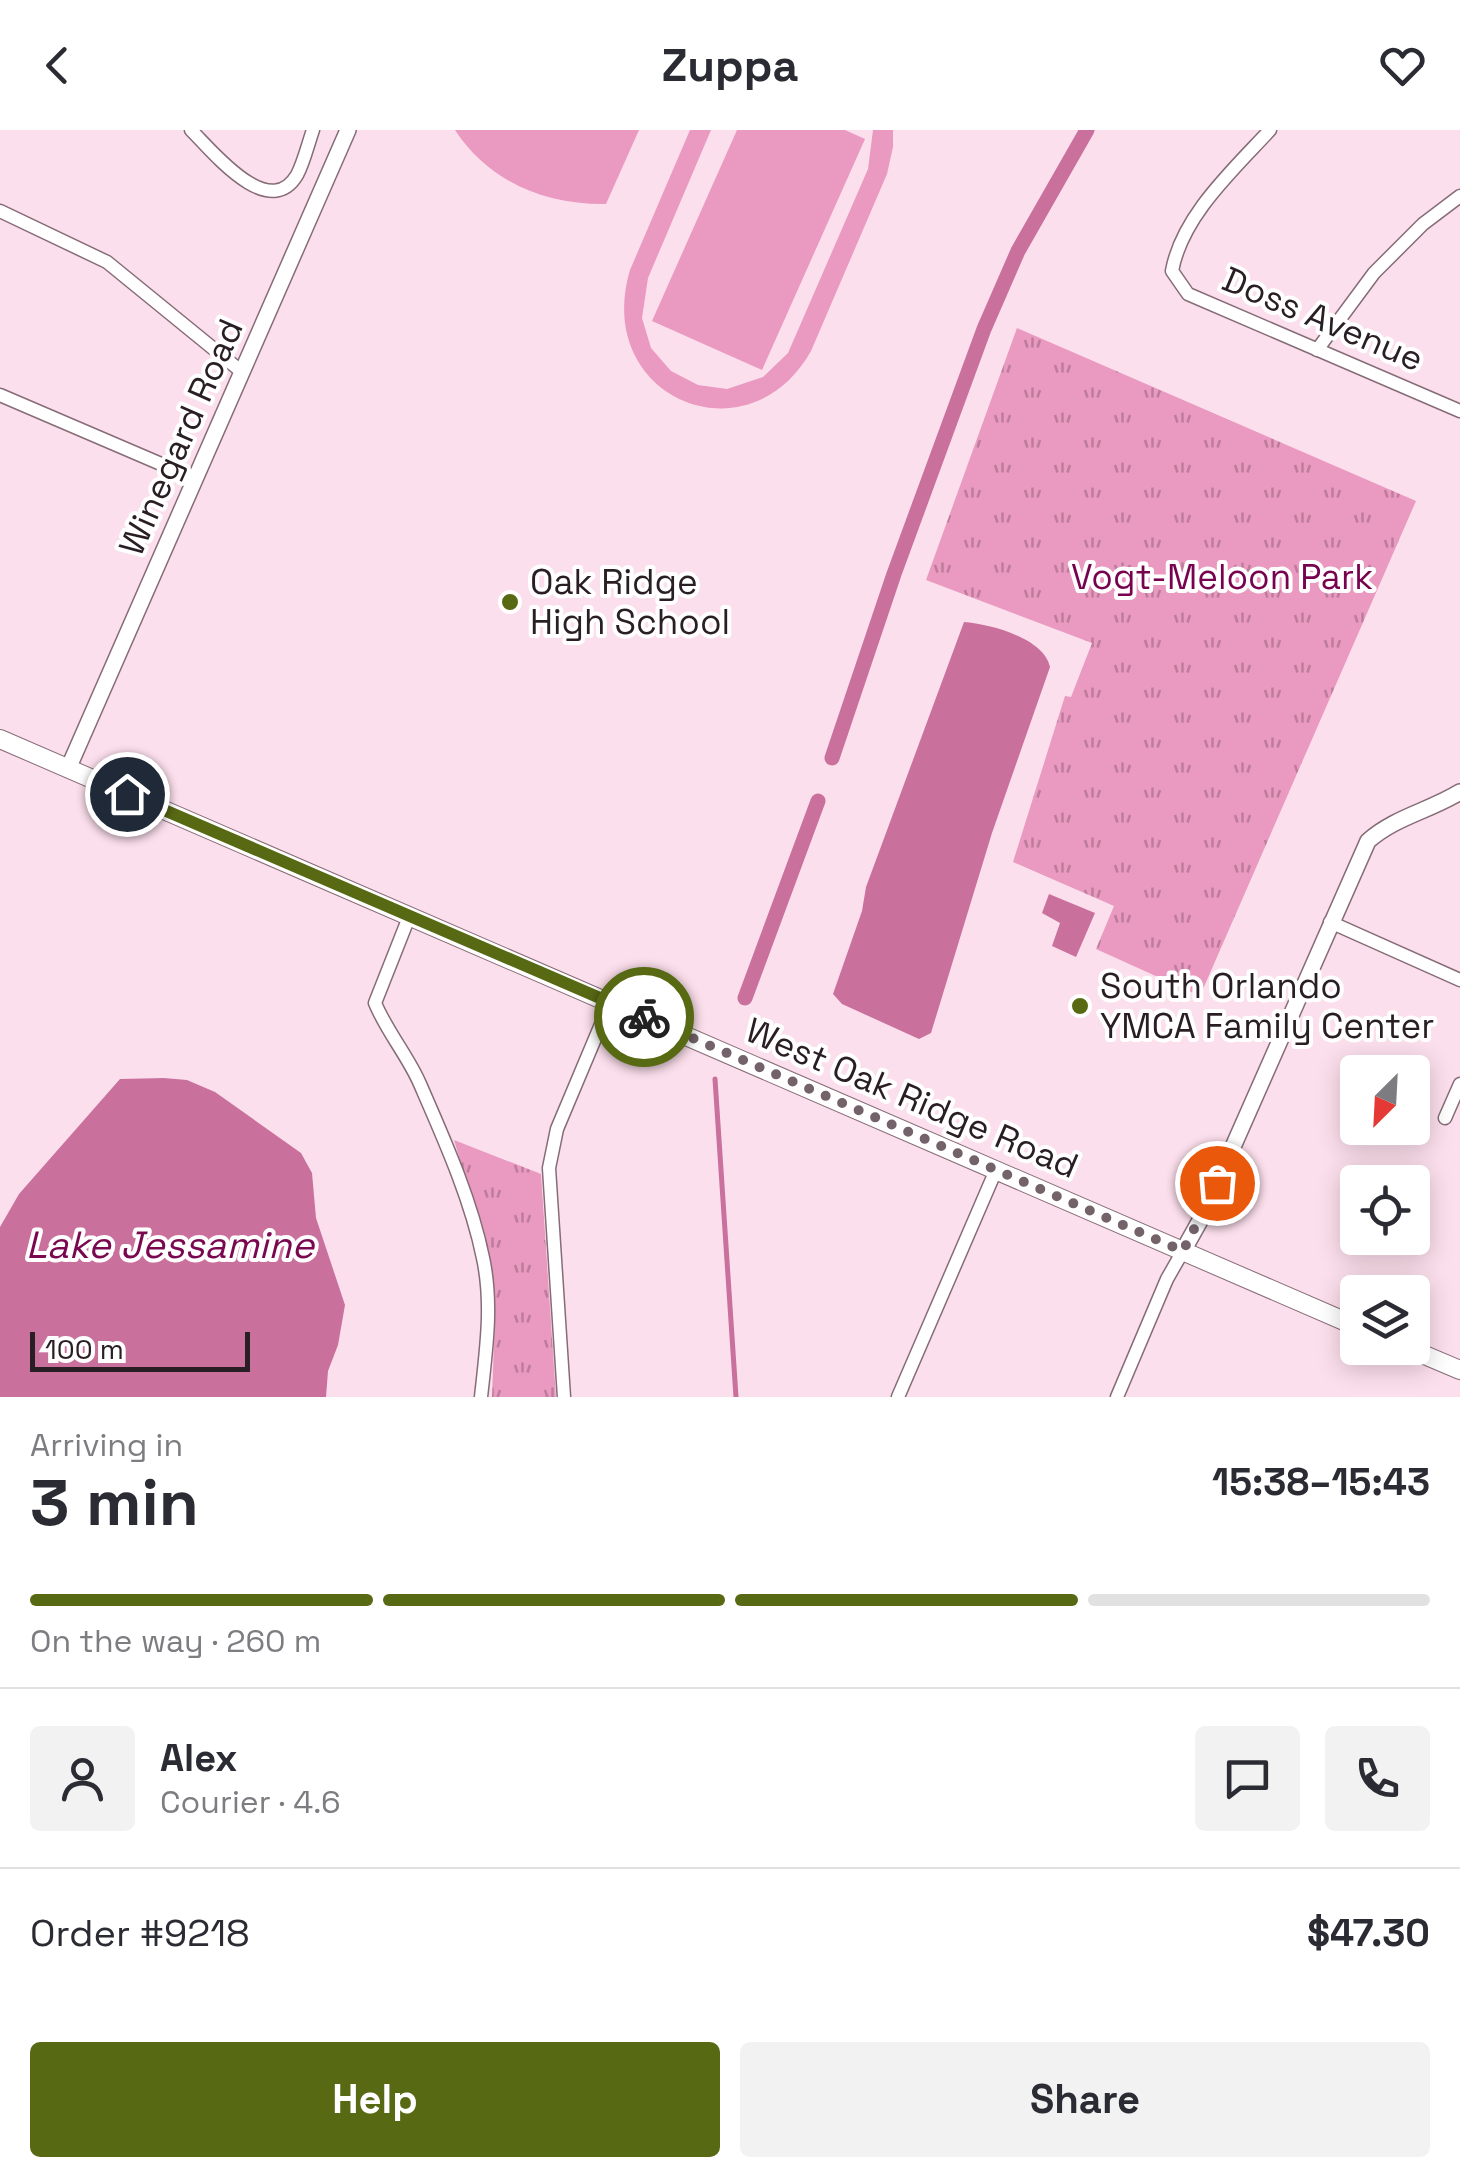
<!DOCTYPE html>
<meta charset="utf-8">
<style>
:root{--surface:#fff;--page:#f2f2f3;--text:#2b2b33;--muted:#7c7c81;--line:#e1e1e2;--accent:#586914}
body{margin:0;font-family:"Space Grotesk",sans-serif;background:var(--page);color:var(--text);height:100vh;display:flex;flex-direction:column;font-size:38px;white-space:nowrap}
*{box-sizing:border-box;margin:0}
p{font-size:32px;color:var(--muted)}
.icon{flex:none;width:55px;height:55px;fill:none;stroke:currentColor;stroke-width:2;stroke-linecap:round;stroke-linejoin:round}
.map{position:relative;height:1267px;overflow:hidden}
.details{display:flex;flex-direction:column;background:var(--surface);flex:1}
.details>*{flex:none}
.needle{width:65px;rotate:204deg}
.controls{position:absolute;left:1340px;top:925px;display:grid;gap:20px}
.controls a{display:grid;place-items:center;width:90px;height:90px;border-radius:10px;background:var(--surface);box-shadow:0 5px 25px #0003;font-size:50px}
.scale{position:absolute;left:30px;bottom:25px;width:220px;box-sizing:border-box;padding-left:10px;border:5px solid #291e23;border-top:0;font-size:28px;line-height:35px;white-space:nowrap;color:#291e23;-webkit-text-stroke:8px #fff;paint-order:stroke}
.pin{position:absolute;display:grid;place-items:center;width:85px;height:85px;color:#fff;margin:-42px;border:5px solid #fff;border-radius:50%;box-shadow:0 2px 10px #0007}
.courier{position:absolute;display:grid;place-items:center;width:100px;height:100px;margin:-50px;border:8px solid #586914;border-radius:50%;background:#fff;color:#222;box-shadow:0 2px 12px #0007}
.head em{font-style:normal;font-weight:700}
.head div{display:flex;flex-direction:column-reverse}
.head{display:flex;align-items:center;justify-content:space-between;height:170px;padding:0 30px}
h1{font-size:65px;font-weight:700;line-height:75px}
.bar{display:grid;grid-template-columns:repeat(4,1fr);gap:15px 10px;align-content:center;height:120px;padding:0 30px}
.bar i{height:12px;border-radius:8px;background:var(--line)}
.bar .on{background:var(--accent)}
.bar p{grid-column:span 4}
.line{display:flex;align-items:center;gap:25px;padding:0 30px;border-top:2px solid var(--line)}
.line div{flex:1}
.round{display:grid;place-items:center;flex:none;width:105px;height:105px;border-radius:10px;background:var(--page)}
.primary-button{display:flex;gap:20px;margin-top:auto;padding:20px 30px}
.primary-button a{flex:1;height:115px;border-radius:10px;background:var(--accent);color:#fff;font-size:40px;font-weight:700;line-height:115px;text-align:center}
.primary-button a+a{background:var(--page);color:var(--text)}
header{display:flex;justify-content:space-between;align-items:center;height:130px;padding:0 30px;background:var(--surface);font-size:45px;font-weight:700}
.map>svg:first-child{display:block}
.grass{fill:#ea99c0}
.park{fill:url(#park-tufts)}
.water{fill:#ca709d}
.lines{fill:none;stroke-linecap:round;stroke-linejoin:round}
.stream{stroke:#ca709d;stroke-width:5}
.canal{stroke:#ca709d;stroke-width:15}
.minor-casing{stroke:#866c77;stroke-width:15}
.tertiary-casing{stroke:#866c77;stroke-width:18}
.secondary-casing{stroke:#866c77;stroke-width:20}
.minor{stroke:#fff;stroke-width:12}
.tertiary{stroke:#fff;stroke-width:15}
.secondary{stroke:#fff;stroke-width:18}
.done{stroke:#736269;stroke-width:10;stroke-dasharray:0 18}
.route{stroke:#586914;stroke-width:12}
.poi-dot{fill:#586914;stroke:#fff;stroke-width:4}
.labels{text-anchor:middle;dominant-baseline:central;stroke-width:8;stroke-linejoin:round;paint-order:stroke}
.street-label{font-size:35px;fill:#291e23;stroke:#fff}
.park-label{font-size:35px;fill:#77034e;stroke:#fff}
.poi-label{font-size:35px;fill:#291e23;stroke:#fff;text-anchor:start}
.water-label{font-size:38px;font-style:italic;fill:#7a0850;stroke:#fff}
</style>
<header><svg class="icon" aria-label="back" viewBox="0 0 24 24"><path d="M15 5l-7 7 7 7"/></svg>Zuppa<svg class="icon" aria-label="heart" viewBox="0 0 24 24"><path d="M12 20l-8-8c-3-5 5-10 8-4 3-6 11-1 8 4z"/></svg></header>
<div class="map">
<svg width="1460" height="1267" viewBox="0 0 1460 1267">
<defs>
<pattern id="park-tufts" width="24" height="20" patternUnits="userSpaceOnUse" patternTransform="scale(2.5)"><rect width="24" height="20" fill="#ea99c0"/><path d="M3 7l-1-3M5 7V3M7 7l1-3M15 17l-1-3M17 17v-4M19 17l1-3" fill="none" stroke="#be7c9c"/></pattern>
</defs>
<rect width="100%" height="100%" fill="#fcdfec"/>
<!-- grass -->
<g class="grass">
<path d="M455,0H639L606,74C546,75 489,52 455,0Z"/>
<path d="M690,0H711L648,148L642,188L651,218L671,241L698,255L727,259L763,247L788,223L868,39L873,0H893V17L887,44L811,221C748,333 592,268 630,140Z"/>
<path d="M737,0H845L865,9L762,240L652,191Z"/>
</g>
<!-- park -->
<g class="park">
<path d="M1017,198L1416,371L1200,866L1096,819L1114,776L1013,732L1065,566L1071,567L1092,513L926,450Z"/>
<path d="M454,1010L541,1044L556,1267H492L495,1186L489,1127Z"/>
</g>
<!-- water -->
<g class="water">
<path d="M964,492C990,494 1044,508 1050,537L992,703L931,903L919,909L842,874L833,864L862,781L866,757Z"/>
<path d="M1049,764L1095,783L1076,827L1052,816L1060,793L1042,783Z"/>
<path d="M164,948L187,950L215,962L301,1023L312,1043L316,1088L345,1175L338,1215L328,1241L326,1267H0V1097L19,1064L120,949Z"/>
</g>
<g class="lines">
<!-- stream -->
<path class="stream" d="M715,949L736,1267"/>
<!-- canal -->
<g class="canal">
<path d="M832,628L894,444L984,199L1018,121L1087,0"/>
<path d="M745,868L818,671"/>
</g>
<defs>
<g id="minor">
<path d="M191,0C212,21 269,92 297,45C304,32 308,14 313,0"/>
<path d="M1270,0C1233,40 1182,86 1172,141L1188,164L1460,281"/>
<path d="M0,81L107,132L242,242"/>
<path d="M1317,220L1374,143L1423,94L1460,66"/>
<path d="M0,265L196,349"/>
<path d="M409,787L375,873C387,902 408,926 420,954C444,1009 471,1069 483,1128C493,1174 486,1221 481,1267"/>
<path d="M1330,792L1460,850"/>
<path d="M1445,988L1460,954"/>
<path d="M564,1267L549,1038L557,999L610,873"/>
<path d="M898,1267L996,1040"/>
<path d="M1117,1267L1167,1149L1183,1121"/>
</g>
<g id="tertiary">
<path d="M68,639L348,0"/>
<path d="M1183,1121L1202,1087L1368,711C1395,687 1429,681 1460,662"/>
</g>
<g id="secondary">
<path d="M0,609L1358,1197"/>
<path d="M1408,1218L1460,1240"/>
</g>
</defs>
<!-- minor casing -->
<use href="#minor" class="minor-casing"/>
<!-- tertiary casing -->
<use href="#tertiary" class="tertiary-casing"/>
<!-- secondary casing -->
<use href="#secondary" class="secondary-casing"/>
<!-- minor -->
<use href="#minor" class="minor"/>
<!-- tertiary -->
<use href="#tertiary" class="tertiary"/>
<!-- secondary -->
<use href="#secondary" class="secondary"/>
</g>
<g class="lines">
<!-- done -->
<path class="done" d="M644,887L1183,1121L1217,1053"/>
<!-- route -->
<path class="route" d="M127,664L644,887"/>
</g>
<!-- markers -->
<g class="poi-dot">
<circle cx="510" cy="472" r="10"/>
<circle cx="1080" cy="876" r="10"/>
</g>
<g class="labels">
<!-- street labels -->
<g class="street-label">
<text transform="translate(1323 189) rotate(23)">Doss Avenue</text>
<text transform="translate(181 307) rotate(-66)">Winegard Road</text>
<text transform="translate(912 968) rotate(23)">West Oak Ridge Road</text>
</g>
<!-- park labels -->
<g class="park-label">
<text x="1222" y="447">Vogt-Meloon Park</text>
</g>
<!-- poi labels -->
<g class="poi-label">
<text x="530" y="452">Oak Ridge<tspan x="530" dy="40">High School</tspan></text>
<text x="1100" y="856">South Orlando<tspan x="1100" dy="40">YMCA Family Center</tspan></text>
</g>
<!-- water labels -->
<g class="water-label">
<text x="170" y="1115">Lake Jessamine</text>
</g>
</g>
</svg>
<div class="controls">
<a><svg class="needle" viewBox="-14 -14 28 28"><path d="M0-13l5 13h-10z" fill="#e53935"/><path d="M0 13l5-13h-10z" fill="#7c7c81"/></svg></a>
<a><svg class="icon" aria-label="locate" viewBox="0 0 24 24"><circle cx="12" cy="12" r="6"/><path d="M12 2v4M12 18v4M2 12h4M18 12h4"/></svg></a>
<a><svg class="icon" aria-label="layers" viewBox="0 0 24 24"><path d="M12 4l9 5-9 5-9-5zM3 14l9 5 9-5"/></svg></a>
</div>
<div class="scale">100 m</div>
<div class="pin" style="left:1217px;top:1053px;background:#ea580c"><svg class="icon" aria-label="bag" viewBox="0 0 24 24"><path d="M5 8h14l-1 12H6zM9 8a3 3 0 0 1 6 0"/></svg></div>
<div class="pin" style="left:127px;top:664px;background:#1f2937"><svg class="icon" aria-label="home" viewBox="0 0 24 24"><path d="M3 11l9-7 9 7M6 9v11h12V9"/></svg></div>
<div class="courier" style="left:644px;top:887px"><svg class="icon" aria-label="bike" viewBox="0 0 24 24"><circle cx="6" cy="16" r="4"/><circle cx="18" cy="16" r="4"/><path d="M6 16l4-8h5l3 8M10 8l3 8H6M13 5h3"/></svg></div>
</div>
<section class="details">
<div class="head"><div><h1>3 min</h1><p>Arriving in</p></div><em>15:38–15:43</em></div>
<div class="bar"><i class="on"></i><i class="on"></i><i class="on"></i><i></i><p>On the way · 260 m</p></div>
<div class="line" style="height:180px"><a class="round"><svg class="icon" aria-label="person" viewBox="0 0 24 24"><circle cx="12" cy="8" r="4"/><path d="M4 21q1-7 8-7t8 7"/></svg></a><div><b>Alex</b><p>Courier · 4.6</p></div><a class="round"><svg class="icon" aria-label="chat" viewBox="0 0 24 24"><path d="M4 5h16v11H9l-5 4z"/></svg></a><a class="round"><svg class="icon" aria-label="phone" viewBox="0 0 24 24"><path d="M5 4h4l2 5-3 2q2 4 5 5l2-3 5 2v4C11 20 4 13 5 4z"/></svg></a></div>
<div class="line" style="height:130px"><div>Order #9218</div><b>$47.30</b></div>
<div class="primary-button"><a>Help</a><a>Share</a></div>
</section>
